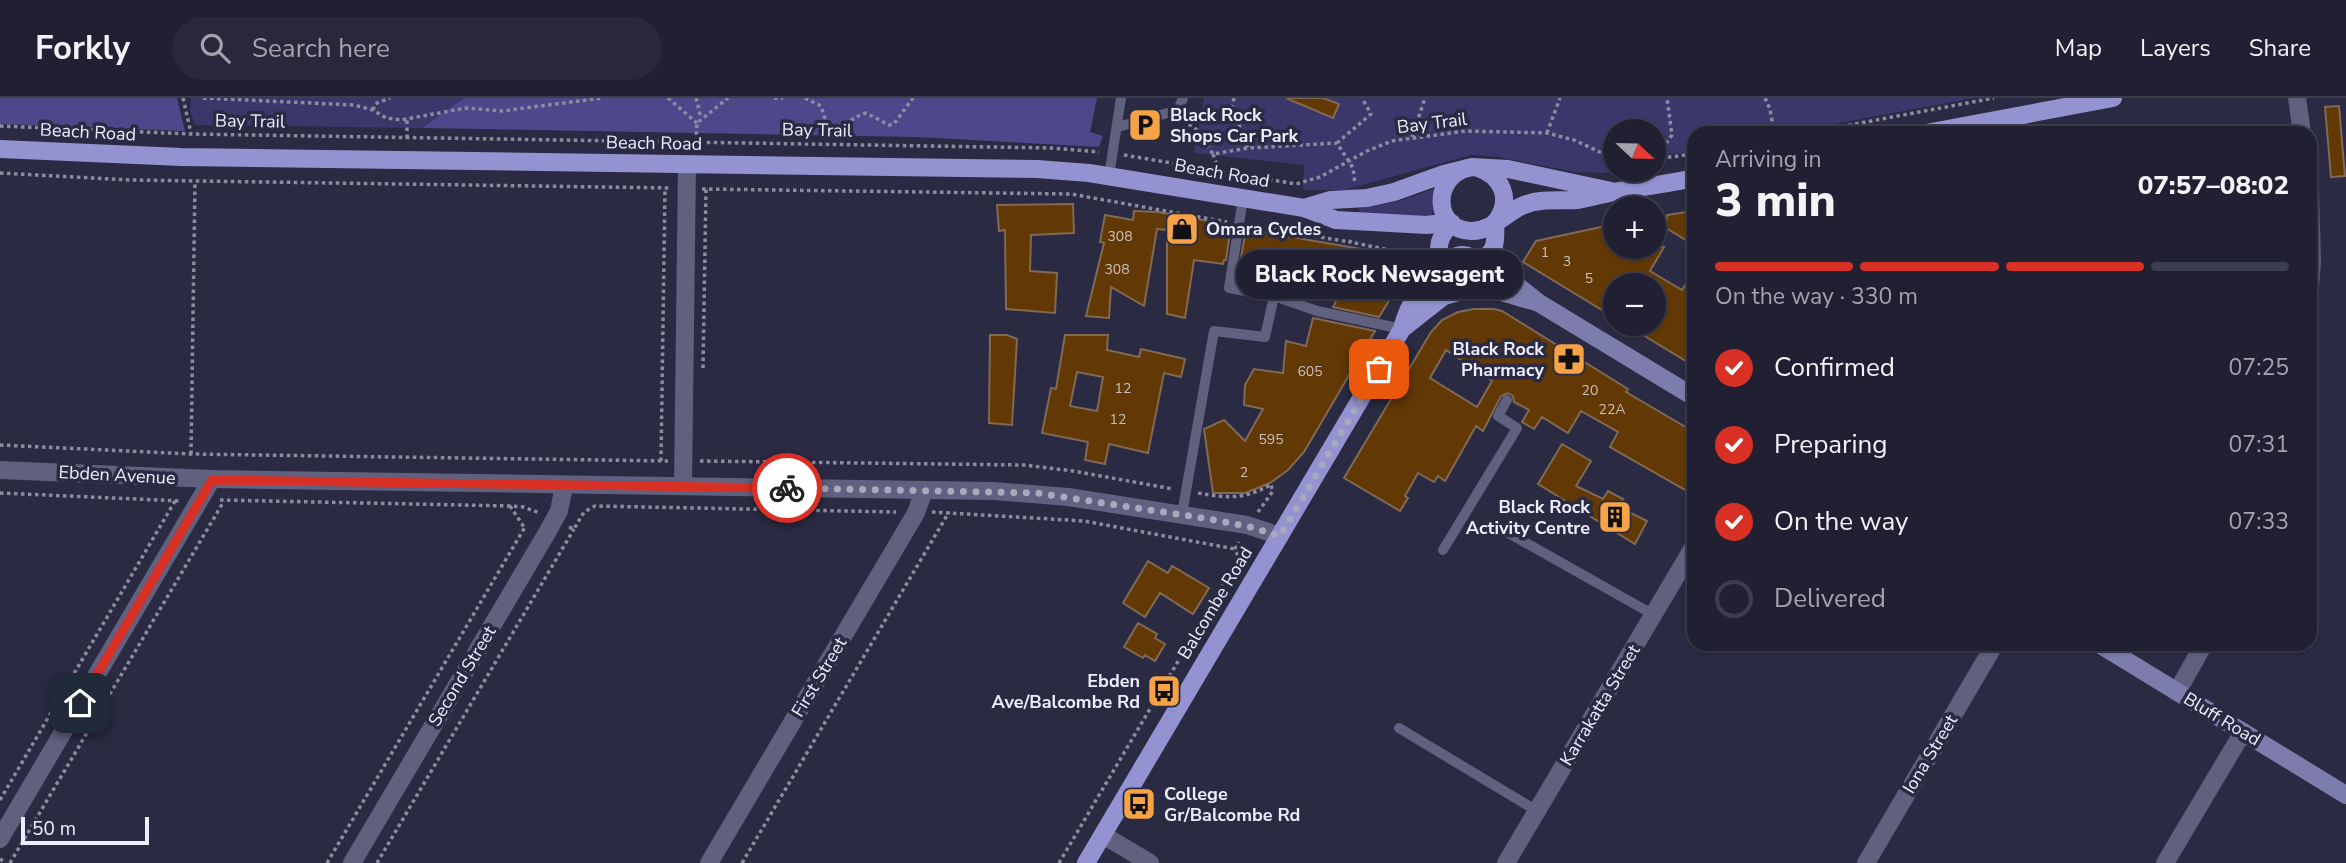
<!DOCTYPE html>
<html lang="en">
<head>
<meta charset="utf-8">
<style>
	:root { --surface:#202032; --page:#28283a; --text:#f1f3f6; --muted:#a2a3ac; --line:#3d3e4d; --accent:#d93025 }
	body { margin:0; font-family:"Nunito Sans",sans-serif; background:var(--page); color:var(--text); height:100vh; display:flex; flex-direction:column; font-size:26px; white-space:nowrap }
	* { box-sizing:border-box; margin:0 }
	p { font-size:23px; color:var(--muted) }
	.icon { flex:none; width:38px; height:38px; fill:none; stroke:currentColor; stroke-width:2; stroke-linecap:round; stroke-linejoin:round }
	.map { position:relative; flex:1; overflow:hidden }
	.details { position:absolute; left:1687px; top:28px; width:630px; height:525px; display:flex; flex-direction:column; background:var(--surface); border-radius:21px; box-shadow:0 2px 5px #0004,0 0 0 2px var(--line) }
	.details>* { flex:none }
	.needle { width:46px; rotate:112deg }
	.controls { position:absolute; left:1603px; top:21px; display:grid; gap:14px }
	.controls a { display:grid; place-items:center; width:63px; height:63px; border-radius:50%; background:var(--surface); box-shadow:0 2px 5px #0004,0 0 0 2px var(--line); font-size:35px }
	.scale { position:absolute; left:21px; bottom:18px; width:128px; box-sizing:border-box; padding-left:7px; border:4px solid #ecedfe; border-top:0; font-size:19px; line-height:24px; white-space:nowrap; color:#ecedfe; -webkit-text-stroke:5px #2a2a43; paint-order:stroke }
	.pin { position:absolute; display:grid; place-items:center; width:60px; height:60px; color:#fff; margin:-30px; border-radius:14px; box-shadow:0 4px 10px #0006 }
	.courier { position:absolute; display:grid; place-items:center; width:70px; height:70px; margin:-35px; border:5px solid #d93025; border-radius:50%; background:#fff; color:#222; box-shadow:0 2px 9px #0007 }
	.bubble { position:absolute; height:49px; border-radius:24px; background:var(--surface); box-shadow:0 2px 5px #0004,0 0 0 2px var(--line); font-size:23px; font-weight:800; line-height:49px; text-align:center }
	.headline em { font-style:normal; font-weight:800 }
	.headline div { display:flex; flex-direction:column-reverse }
	.headline { display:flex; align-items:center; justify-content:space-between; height:119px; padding:0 28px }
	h1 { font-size:46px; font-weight:800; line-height:52px }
	.bar { display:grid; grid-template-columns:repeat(4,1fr); gap:10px 7px; align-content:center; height:84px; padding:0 28px }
	.bar i { height:9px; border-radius:5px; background:var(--line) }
	.bar .current { background:var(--accent) }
	.bar p { grid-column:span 4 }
	ol { padding:0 28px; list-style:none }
	li { display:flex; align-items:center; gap:21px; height:77px }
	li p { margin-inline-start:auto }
	li .icon { padding:7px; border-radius:50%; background:var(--accent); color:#fff; stroke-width:4 }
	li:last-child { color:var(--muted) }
	li i { width:38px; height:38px; border:4px solid var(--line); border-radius:50% }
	header { display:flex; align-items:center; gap:42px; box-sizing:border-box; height:98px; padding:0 35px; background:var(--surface); border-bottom:2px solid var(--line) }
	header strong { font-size:33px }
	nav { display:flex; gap:38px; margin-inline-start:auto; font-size:24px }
	.search { width:490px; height:63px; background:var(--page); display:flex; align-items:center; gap:18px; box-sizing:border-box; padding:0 24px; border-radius:38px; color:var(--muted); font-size:26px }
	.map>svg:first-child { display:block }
</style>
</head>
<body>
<header>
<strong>Forkly</strong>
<div class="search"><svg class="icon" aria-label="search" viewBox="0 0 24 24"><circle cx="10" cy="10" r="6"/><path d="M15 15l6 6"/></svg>Search here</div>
<nav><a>Map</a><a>Layers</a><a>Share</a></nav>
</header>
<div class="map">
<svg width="2346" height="765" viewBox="0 0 2346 765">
	<rect width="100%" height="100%" fill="#2a2a43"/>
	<!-- green -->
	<path fill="#3a386a" d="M191 0H464L422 30 195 27 190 13Z
		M1204 0H1974L1785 35H1694V53L1654 59V33H1615V60L1610 75 1575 74 1498 59 1471 57 1344 92H1303L1304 67 1194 55Z
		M1434 91 1437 93 1432 118 1359 117V110L1399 103Z"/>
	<!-- forest -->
	<path fill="#4c488a" d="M0 0H177L185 33 0 26Z
		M464 0H1097L1090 34 1103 38 1099 49 917 39 422 30Z"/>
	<!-- building -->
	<path fill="#623905" stroke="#816953" stroke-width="2" fill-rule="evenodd" d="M1286 0H1323L1339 6 1333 20Z
		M2339 8 2345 78 2331 79 2325 9Z
		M1073 106 1074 135 1031 137 1030 173 1057 175 1055 215 1006 211 1005 132 999 133 997 107Z
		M1134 113 1158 114 1231 127 1226 162H1224L1223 166 1194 162 1185 220 1167 216V132L1157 131 1144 208 1111 189 1109 220 1086 218 1104 145 1100 144 1105 117 1133 122Z
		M1694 113V147L1666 130 1667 117Z
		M1615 126V149H1664L1650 173 1682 192 1694 173V268L1625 226H1654V187H1615V220L1523 164 1536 143Z
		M1246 131 1396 157 1415 160 1379 219 1333 209 1342 191 1327 184 1328 180 1240 165Z
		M1474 211H1494L1502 213 1628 291 1626 294 1694 334V397L1610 349 1618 334 1581 313 1568 335 1542 319 1534 331 1522 324 1529 312 1514 304 1513 298 1508 295 1501 298 1483 333 1476 328 1445 383 1438 378 1434 384 1418 375 1405 398 1408 400 1400 413 1344 380 1431 234 1442 222 1458 214ZM1446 252 1492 283 1477 309 1430 280Z
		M1313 220 1375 233 1304 354 1288 372 1270 385 1245 395H1213L1204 331 1224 322 1245 343 1263 311 1244 307 1245 287 1254 271 1283 275 1286 243 1306 248Z
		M990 237H1007L1017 241 1012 327 989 325Z
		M1065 237H1108L1107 252 1139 259 1141 251 1185 261 1181 279 1164 275 1148 355 1109 346 1105 366 1085 362 1088 344 1042 335 1051 290 1056 291ZM1077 274 1103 279 1097 313 1070 308Z
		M1562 346 1591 363 1576 388 1603 401 1608 393 1623 401 1619 409 1647 423 1635 446 1538 386Z
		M1148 463 1168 475 1172 468 1209 490 1193 516 1160 495 1145 519 1123 505Z
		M1138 525 1157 536 1155 540 1165 546 1155 563 1145 557 1143 560 1124 549Z"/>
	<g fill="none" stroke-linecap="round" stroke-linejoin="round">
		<!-- path -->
		<path stroke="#8c8ca1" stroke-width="3.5" stroke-dasharray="3.5 3.5" stroke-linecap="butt" d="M183 0 191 35
			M203 0 354 7 373 12 386 20 401 22 466 10 502 13 602 0
			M668 0 697 25
			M696 0 701 20
			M774 0H783
			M805 0 821 8 827 27C844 32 851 19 866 15L889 27 894 26 913 0
			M1234 0 1232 9 1248 50
			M1765 0 1770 11 1774 35
			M373 12 375 6 390 0
			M1183 22 1197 32 1213 56 1248 50 1337 45 1353 70 1355 86
			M0 28 191 36 1052 50 1099 54
			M1547 35 1560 0
			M1807 35 1994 0
			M1412 39 1425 0
			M407 40V21
			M696 44 697 25 728 0
			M1337 45 1371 16 1362 0
			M1213 56 1219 72
			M1124 57 1296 86 1320 79 1367 53 1392 43 1466 33 1547 35 1574 42 1615 61
			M1654 61 1655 55 1661 52 1672 37 1667 0
			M1654 61 1694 56
			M0 75 130 82 670 90
			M702 91 1071 96 1227 124
			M1252 128 1350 144
			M1351 142 1350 144 1414 157 1415 168
			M703 270 706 91
			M0 347 191 356 668 363
			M191 356 195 83
			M661 363 665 90
			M700 363 1024 367 1073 373 1173 391
			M0 395 181 403
			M1198 395C1227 400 1243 402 1270 387
			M220 402 510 408 523 409 540 415
			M510 408 524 429
			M932 414 1084 423 1235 451
			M1258 414 1273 393 1270 385
			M569 429 574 431 584 414 595 408 896 414
			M0 702 175 403
			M0 761 6 765
			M10 765 224 403
			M327 765 525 429
			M377 765 574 431
			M742 765 949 414
			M1059 765 1239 460 1235 451 1239 444"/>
		<!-- service -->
		<path stroke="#60617f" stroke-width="10" d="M1118 29 1178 12 1183 0
			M1109 78 1121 0
			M1243 100 1229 190 1274 198 1317 213 1402 231
			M1182 416 1214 233 1265 239 1274 198
			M1503 432 1654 517
			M1443 452 1517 330 1498 318 1507 302
			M1399 630 1537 713"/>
		<!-- minor -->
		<path stroke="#60617f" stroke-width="18" d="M2297 0 2302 35
			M2017 18 2019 35
			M2310 90 2312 163 2310 192
			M683 388 687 67
			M2177 594 2204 546
			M1103 737 1150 765
			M0 741 212 381
			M352 765 548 433 559 413 564 388
			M709 765 916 415 924 392
			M1506 765 1694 448
			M1866 765 1995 546
			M2165 765 2243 634"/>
		<!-- tertiary -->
		<path stroke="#60617f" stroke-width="18" d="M0 372 212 381 994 393 1068 399 1247 427 1280 438"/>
		<!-- secondary -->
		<path stroke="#7c7dac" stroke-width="18" d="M1478 166 1505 178 1539 205 1694 299
			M1468 192C1489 187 1515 199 1536 204
			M2099 546 2346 697"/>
		<!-- primary -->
		<path stroke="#9293d0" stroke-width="18" d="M1926 35 2113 0
			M0 51 181 59 1037 71 1089 75 1304 110 1336 122 1427 127 1450 124
			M1467 70C1431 81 1434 132 1471 133 1491 134 1506 114 1524 107 1541 100 1559 103 1577 102 1589 100 1602 96 1614 94 1641 89 1667 86 1694 80
			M1478 70C1502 78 1512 101 1497 122
			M1304 110 1331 102 1367 100 1394 94 1444 76 1472 69 1508 71 1611 93
			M1477 163C1497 156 1496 144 1495 124
			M1445 167C1434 151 1439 138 1452 125
			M1402 231C1408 206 1423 183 1445 168
			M1086 765 1402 231 1444 198 1473 190 1480 181V169C1470 151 1449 154 1444 174L1448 188 1459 193"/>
	</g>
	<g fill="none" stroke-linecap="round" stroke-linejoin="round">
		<!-- done -->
		<path stroke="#a8a9bd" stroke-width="7" stroke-dasharray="0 12.6" d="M787 390 1037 395 1203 420 1247 428 1280 438 1379 271"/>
		<!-- route -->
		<path stroke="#d93025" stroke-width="9" d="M80 605 212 382 787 390"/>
	</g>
	<!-- icons -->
	<defs>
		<symbol id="parking-square" viewBox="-11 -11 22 22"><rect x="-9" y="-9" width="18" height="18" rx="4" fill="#f6a246" stroke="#2a2a43"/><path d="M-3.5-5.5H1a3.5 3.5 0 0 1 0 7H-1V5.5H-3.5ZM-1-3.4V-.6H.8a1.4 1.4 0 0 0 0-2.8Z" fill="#111"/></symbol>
		<symbol id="shop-square" viewBox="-11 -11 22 22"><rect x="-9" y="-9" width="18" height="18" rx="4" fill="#f6a246" stroke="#2a2a43"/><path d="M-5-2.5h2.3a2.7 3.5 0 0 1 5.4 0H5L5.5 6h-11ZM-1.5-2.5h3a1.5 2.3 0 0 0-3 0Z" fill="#111"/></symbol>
		<symbol id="pharmacy-square" viewBox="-11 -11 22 22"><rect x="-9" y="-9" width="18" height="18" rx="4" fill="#f6a246" stroke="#2a2a43"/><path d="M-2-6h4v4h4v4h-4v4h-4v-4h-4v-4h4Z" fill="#111"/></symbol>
		<symbol id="building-square" viewBox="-11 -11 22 22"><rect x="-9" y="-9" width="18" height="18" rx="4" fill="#f6a246" stroke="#2a2a43"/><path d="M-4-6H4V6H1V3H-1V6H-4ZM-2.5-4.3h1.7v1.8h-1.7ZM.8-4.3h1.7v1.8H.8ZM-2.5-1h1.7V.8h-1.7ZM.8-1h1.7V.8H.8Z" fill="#111"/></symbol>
		<symbol id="bus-square" viewBox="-11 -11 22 22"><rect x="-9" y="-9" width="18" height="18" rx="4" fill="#f6a246" stroke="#2a2a43"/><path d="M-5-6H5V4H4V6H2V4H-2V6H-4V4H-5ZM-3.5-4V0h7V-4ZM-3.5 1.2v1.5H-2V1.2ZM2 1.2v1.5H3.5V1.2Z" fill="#111"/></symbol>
	</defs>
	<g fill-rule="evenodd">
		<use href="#parking-square" x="1126" y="8" width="38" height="38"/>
		<use href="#shop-square" x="1163" y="112" width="38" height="38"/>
		<use href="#pharmacy-square" x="1550" y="242" width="38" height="38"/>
		<use href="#building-square" x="1596" y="400" width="38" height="38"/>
		<use href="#bus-square" x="1145" y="574" width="38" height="38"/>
		<use href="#bus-square" x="1120" y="687" width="38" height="38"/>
	</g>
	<g text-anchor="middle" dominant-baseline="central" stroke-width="7" stroke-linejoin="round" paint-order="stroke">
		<!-- number labels -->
		<g font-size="14" fill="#cac0c0">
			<text x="1120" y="138">308</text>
			<text x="1545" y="154">1</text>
			<text x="1567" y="163">3</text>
			<text x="1117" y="171">308</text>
			<text x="1589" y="180">5</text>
			<text x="1310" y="273">605</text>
			<text x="1123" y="290">12</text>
			<text x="1590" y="292">20</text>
			<text x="1612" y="311">22A</text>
			<text x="1118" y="321">12</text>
			<text x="1271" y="341">595</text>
			<text x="1244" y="374">2</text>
		</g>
		<!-- poi labels -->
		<g font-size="18" font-weight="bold" fill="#ecedfe" stroke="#2a2a43" text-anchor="start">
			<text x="1170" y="17">Black Rock<tspan x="1170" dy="21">Shops Car Park</tspan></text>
			<text x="1206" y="131">Omara Cycles</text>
			<text x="1544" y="251" text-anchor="end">Black Rock<tspan x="1544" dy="21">Pharmacy</tspan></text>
			<text x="1590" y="409" text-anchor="end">Black Rock<tspan x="1590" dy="21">Activity Centre</tspan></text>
			<text x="1140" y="583" text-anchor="end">Ebden<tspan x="1140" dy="21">Ave/Balcombe Rd</tspan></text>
			<text x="1164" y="696">College<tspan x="1164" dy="21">Gr/Balcombe Rd</tspan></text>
		</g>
		<!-- street labels -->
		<g font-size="18" fill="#ecedfe" stroke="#2a2a43">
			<text transform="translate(250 23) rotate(1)">Bay Trail</text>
			<text transform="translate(1432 25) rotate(-7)">Bay Trail</text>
			<text transform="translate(817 32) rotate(1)">Bay Trail</text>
			<text transform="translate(88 34) rotate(3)">Beach Road</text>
			<text transform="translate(654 45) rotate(1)">Beach Road</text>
			<text transform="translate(1222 75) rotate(10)">Beach Road</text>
			<text transform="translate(117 377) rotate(3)">Ebden Avenue</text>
			<text transform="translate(1215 505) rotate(-59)">Balcombe Road</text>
			<text transform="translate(462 578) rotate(-59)">Second Street</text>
			<text transform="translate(819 579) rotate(-59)">First Street</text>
			<text transform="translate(1600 607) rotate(-59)">Karrakatta Street</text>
			<text transform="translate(2222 621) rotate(31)">Bluff Road</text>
			<text transform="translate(1930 656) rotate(-59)">Iona Street</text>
		</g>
	</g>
</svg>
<div class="controls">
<a><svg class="needle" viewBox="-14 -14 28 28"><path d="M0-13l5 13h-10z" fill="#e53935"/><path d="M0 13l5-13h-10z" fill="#a2a3ac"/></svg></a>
<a>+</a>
<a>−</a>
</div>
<div class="scale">50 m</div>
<div class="pin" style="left:1379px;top:271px;background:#ea580c"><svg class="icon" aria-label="bag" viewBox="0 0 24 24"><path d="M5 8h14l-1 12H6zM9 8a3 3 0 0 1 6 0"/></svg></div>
<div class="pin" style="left:80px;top:605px;background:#1f2937"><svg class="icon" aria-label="home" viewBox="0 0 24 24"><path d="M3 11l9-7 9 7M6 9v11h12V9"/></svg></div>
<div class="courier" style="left:787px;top:390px"><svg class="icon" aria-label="bike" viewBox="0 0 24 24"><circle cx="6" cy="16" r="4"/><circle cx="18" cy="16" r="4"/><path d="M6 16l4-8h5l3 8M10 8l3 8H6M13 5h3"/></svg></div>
<div class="bubble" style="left:1236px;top:152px;width:287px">Black Rock Newsagent</div>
<section class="details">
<div class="headline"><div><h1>3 min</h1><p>Arriving in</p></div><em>07:57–08:02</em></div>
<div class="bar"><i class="current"></i><i class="current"></i><i class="current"></i><i></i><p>On the way · 330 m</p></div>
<ol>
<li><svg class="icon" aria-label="check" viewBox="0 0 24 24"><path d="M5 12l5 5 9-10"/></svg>Confirmed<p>07:25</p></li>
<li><svg class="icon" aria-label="check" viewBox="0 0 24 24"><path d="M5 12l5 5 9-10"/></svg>Preparing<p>07:31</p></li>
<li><svg class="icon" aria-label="check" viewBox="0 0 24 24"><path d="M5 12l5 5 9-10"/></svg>On the way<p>07:33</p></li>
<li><i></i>Delivered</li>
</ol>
</section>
</div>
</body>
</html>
